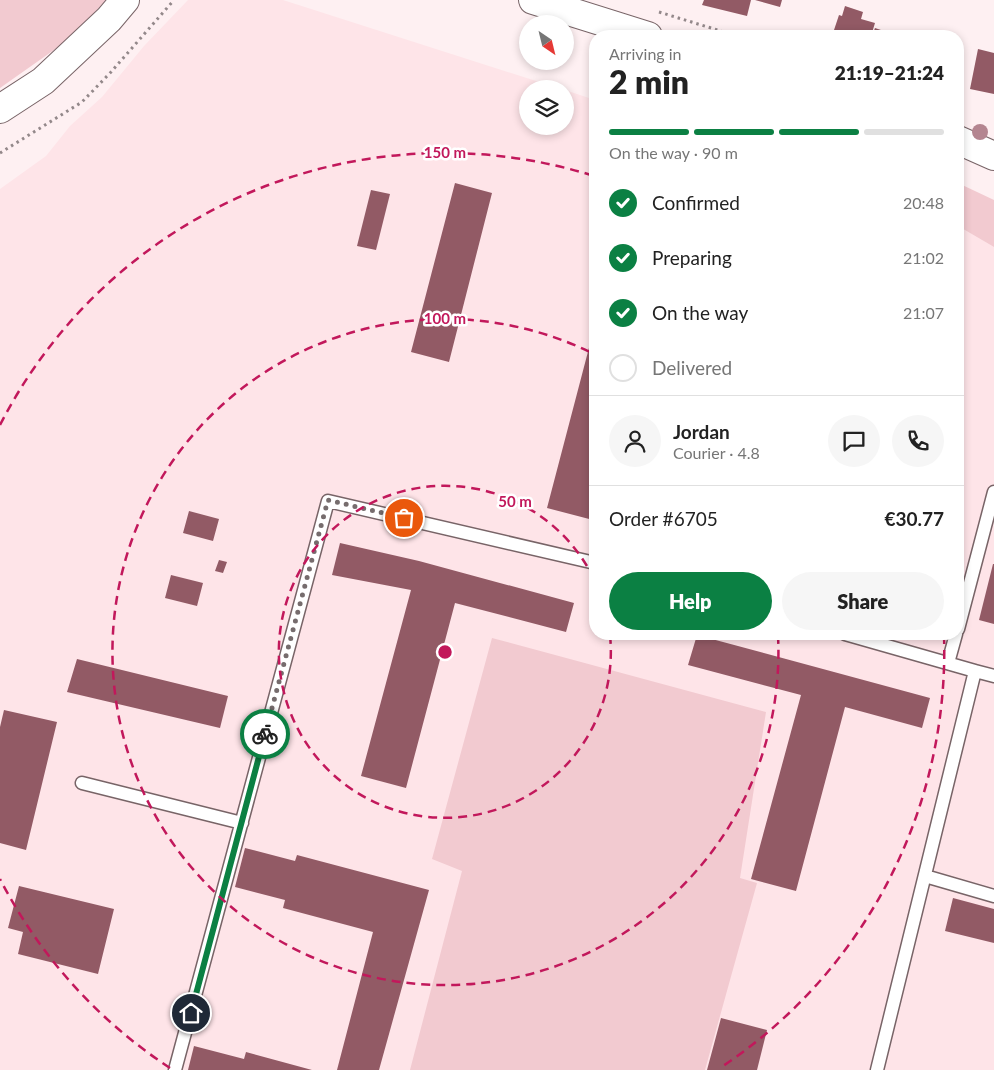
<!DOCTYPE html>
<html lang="en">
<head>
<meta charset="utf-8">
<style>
	:root { --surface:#fff; --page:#f6f6f6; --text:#222; --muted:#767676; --line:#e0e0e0; --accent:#0b8043 }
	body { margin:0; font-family:Lato,sans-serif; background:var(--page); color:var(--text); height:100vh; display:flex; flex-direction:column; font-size:19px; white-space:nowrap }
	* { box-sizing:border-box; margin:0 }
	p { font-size:16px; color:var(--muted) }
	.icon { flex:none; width:28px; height:28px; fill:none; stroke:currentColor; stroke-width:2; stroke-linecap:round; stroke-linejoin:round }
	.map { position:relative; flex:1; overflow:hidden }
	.details { position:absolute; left:589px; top:30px; width:375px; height:610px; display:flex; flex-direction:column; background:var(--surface); border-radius:20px; box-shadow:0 2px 8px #0003 }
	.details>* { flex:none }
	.needle { width:32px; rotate:145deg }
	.fabs { position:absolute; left:519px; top:15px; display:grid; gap:10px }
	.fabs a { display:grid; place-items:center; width:55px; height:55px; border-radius:50%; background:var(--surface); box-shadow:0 2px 8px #0003; font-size:25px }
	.pin { position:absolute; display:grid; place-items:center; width:42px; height:42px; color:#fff; margin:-21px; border:2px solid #fff; border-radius:50%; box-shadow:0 1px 5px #0007 }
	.courier { position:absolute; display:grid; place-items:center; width:50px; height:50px; margin:-25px; border:4px solid #0b8043; border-radius:50%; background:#fff; color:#222; box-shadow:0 1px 6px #0007 }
	.summary em { font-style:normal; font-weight:800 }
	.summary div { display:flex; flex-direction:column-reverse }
	.summary { display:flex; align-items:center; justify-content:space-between; height:85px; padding:0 20px }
	h1 { font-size:32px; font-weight:800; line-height:38px }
	.bar { display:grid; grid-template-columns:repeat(4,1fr); gap:8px 5px; align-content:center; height:60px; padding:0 20px }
	.bar i { height:6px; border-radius:4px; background:var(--line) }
	.bar .on { background:var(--accent) }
	.bar p { grid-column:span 4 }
	.line { display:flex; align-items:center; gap:12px; padding:0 20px; border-top:1px solid var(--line) }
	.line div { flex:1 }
	.round { display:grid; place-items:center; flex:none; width:52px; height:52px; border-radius:26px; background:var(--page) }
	ol { padding:0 20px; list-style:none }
	li { display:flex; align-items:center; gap:15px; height:55px }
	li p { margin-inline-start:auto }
	li .icon { padding:5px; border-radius:50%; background:var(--accent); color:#fff; stroke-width:4 }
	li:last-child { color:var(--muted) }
	li i { width:28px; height:28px; border:2px solid var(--line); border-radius:50% }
	.button { display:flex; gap:10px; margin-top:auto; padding:10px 20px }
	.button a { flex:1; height:58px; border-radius:30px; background:var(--accent); color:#fff; font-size:20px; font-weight:800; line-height:58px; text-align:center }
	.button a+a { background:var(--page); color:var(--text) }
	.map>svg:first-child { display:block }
</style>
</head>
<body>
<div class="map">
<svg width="994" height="1070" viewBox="0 0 994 1070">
	<rect width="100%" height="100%" fill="#fef0f2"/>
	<!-- built -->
	<path fill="#fee4e8" d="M188 0H283L561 89H528V126H565V90L595 100V634H958V226L994 247V1070H0V189L46 156 70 126 102 97 144 46Z"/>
	<!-- green -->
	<path fill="#f2cad0" d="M0 0H106L71 38 0 88Z
		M958 183 994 200V247L958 226Z
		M492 638 766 712 740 878 757 883 705 1070H410L462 871 432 859Z"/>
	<!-- building -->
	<path fill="#925a65" d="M704 0H751L747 16 702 5Z
		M755 0H782L780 7Z
		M845 6 863 12 861 19 875 23 871 36H832L839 15 842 16Z
		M875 28 884 31 883 36H872Z
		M978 49 994 53V94L970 89Z
		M455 183 492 193 449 362 411 352Z
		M371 190 390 194 376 250 357 246Z
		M590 344 595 346V511L593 520 547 508Z
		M189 511 219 519 213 541 183 533Z
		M340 543 419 561 574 603 566 632 455 603 406 788 361 776 411 590 332 575Z
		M219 560 227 562 223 573 215 571Z
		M993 564H994V624L979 620Z
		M171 575 203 583 197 606 165 598Z
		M697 635 930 698 922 728 845 707 796 891 751 879 801 695 688 665Z
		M77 659 228 696 220 728 67 692Z
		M4 710 57 722 26 850 0 843V727Z
		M245 848 295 861 297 855 429 890 379 1070H337L373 932 283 908 285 900 235 887Z
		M19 886 114 909 98 974 18 954 23 932 8 928Z
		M953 898 994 909V943L945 931Z
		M721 1018 767 1030 757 1070H707Z
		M194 1046 244 1059 246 1052 312 1070H188Z"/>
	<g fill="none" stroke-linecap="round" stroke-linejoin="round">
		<defs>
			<path id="lane" d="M958 629 994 492
				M845 634 975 671 877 1070
				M948 663 956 634
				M975 671 994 676
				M82 783 242 823
				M925 876 994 896
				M175 1070 328 501 595 563"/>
			<path id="secondary" d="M533 0 648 36
				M0 109 43 81 109 19 125 0
				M958 140 994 156"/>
		</defs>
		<!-- lane casing -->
		<use href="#lane" stroke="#786467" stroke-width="15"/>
		<!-- secondary casing -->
		<use href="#secondary" stroke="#786467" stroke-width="30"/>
		<!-- path -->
		<path stroke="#93888a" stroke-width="3" stroke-dasharray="2.5 4" stroke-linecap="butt" d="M659 12 737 36
			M0 153 82 102 111 72 174 0"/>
		<!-- lane -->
		<use href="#lane" stroke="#fff" stroke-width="12"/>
		<!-- secondary -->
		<use href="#secondary" stroke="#fff" stroke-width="28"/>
	</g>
	<!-- trees -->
	<circle fill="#b48590" cx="980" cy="132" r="8"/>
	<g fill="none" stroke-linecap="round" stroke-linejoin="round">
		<!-- done -->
		<path stroke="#766c6d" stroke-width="5" stroke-dasharray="0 9" d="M265 734 328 500 404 518"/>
		<!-- route -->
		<path stroke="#0b8043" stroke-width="6" d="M191 1013 265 734"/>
	</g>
	<!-- distance rings -->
	<g fill="none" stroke="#c2185b" stroke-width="2.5" stroke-dasharray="9 6">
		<path d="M610 635A166 166 0 1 1 595 581"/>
		<path d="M778 635A333 333 0 1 1 594 354"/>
		<path d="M170 1068A499 499 0 0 1 0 879M0 425A499 499 0 0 1 591 175M944 635A499 499 0 0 1 720 1068"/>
	</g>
	<circle cx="445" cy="652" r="8" fill="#c2185b" stroke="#fff" stroke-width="2.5"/>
	<g font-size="15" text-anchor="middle" font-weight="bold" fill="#c2185b" stroke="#fff" stroke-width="5" stroke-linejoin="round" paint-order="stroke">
		<text x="445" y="158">150 m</text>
		<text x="445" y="324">100 m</text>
		<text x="515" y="507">50 m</text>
	</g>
</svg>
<div class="fabs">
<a><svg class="needle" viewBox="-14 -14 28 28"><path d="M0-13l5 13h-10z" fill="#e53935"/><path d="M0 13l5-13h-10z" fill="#767676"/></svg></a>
<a><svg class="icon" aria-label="layers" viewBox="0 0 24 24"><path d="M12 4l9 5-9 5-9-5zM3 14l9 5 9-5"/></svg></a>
</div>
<div class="pin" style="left:404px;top:518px;background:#ea580c"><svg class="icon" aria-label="bag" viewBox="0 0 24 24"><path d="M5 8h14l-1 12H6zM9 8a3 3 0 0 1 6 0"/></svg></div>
<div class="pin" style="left:191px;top:1013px;background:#1f2937"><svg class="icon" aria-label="home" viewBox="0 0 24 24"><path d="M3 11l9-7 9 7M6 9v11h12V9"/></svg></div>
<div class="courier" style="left:265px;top:734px"><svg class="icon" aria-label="bike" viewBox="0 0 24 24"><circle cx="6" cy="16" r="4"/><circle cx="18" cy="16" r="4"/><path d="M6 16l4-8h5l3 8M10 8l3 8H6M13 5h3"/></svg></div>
<section class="details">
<div class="summary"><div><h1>2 min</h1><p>Arriving in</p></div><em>21:19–21:24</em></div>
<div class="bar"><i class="on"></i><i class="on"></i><i class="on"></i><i></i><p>On the way · 90 m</p></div>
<ol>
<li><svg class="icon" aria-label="check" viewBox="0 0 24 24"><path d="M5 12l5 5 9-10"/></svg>Confirmed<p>20:48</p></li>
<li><svg class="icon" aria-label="check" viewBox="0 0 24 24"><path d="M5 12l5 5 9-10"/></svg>Preparing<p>21:02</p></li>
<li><svg class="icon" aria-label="check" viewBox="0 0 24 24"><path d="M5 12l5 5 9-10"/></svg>On the way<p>21:07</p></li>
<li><i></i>Delivered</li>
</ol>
<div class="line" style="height:90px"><a class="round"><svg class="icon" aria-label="person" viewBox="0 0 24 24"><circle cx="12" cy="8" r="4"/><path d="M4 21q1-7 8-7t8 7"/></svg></a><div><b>Jordan</b><p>Courier · 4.8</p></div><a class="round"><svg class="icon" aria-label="chat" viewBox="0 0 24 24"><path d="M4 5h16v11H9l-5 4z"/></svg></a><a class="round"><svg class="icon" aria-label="phone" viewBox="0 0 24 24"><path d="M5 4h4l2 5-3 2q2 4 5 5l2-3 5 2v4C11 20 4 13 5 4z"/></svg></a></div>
<div class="line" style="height:65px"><div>Order #6705</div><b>€30.77</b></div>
<div class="button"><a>Help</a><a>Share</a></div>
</section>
</div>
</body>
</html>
